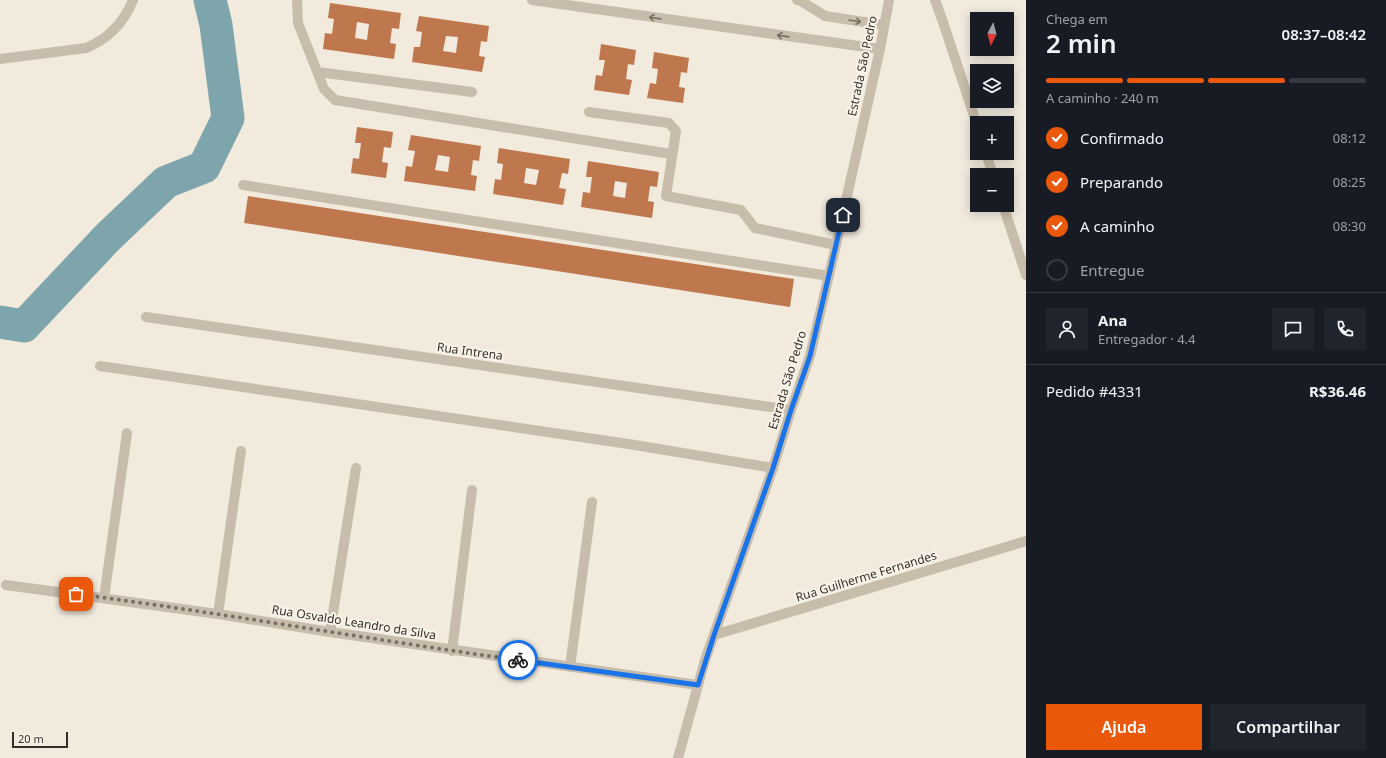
<!DOCTYPE html>
<html lang="pt">
<head>
<meta charset="utf-8">
<style>
	:root { --surface:#171b24; --page:#20242c; --text:#f1f3f6; --muted:#9ea1a6; --line:#363941; --accent:#ea580c }
	body { margin:0; font-family:"Noto Sans",sans-serif; background:var(--page); color:var(--text); height:100vh; display:flex; flex-direction:column; font-size:15px; white-space:nowrap }
	* { box-sizing:border-box; margin:0 }
	p { font-size:13px; color:var(--muted) }
	.icon { flex:none; width:22px; height:22px; fill:none; stroke:currentColor; stroke-width:2; stroke-linecap:round; stroke-linejoin:round }
	.map { position:relative; flex:1; overflow:hidden }
	.panel { display:flex; flex-direction:column; background:var(--surface); width:360px }
	.panel>* { flex:none }
	.needle { width:26px; rotate:186deg }
	.controls { position:absolute; left:970px; top:12px; display:grid; gap:8px }
	.controls a { display:grid; place-items:center; width:44px; height:44px; border-radius:0px; background:var(--surface); box-shadow:0 2px 10px #0003; font-size:20px }
	.scale { position:absolute; left:12px; bottom:10px; width:56px; box-sizing:border-box; padding-left:4px; border:2px solid #362f29; border-top:0; font-size:11px; line-height:14px; white-space:nowrap; color:#362f29; -webkit-text-stroke:3px #f9f4ea; paint-order:stroke }
	.pin { position:absolute; display:grid; place-items:center; width:34px; height:34px; color:#fff; margin:-17px; border-radius:8px; box-shadow:0 2px 6px #0006 }
	.courier { position:absolute; display:grid; place-items:center; width:40px; height:40px; margin:-20px; border:3px solid #1a73e8; border-radius:50%; background:#fff; color:#222; box-shadow:0 1px 5px #0007 }
	.overview em { font-style:normal; font-weight:600 }
	.overview div { display:flex; flex-direction:column-reverse }
	.overview { display:flex; align-items:center; justify-content:space-between; height:68px; padding:0 20px }
	h1 { font-size:26px; font-weight:600; line-height:30px }
	.bar { display:grid; grid-template-columns:repeat(4,1fr); gap:6px 4px; align-content:center; height:48px; padding:0 20px }
	.bar i { height:5px; border-radius:3px; background:var(--line) }
	.bar .selected { background:var(--accent) }
	.bar p { grid-column:span 4 }
	.line { display:flex; align-items:center; gap:10px; padding:0 20px; border-top:1px solid var(--line) }
	.line div { flex:1 }
	.round { display:grid; place-items:center; flex:none; width:42px; height:42px; border-radius:0px; background:var(--page) }
	ol { padding:0 20px; list-style:none }
	li { display:flex; align-items:center; gap:12px; height:44px }
	li p { margin-inline-start:auto }
	li .icon { padding:4px; border-radius:50%; background:var(--accent); color:#fff; stroke-width:4 }
	li:last-child { color:var(--muted) }
	li i { width:22px; height:22px; border:2px solid var(--line); border-radius:50% }
	.cta { display:flex; gap:8px; margin-top:auto; padding:8px 20px }
	.cta a { flex:1; height:46px; border-radius:0px; background:var(--accent); color:#fff; font-size:16px; font-weight:600; line-height:46px; text-align:center }
	.cta a+a { background:var(--page); color:var(--text) }
	main { display:flex; flex:1; min-height:0 }
	.map>svg:first-child { display:block }
</style>
</head>
<body>
<main>
<div class="map">
<svg width="1026" height="758" viewBox="0 0 1026 758">
	<rect width="100%" height="100%" fill="#f1eadd"/>
	<g fill="none" stroke-linecap="round" stroke-linejoin="round">
		<!-- river -->
		<path stroke="#7ea4ac" stroke-width="33" d="M0 322 24 326 108 237 166 182 204 167 228 118 216 25 210 0"/>
	</g>
	<!-- building -->
	<path fill="#bf784e" fill-rule="evenodd" d="M330 3 401 13 399 29 392 28 390 43 396 44 394 59 323 49 325 33 332 34 334 19 328 18ZM357 22 369 24 367 40 355 38Z
		M419 16 489 26 487 42 481 41 479 56 485 57 482 72 412 62 414 47H420L422 32 416 31ZM446 36 458 37 456 53 443 51Z
		M601 44 636 50 634 65 628 64 626 79 632 80 629 95 594 90 596 75 602 76 605 60H599Z
		M654 52 689 58 687 73 681 72 679 87 685 88 683 103 647 98 650 83 656 84 658 69 652 68Z
		M357 127 393 132 391 148 384 147 382 162 388 163 386 178 351 173 353 158 359 159 361 143H355Z
		M411 135 481 146 479 161 473 160 471 175 477 176 475 191 404 181 406 166 412 167 415 151 408 150ZM438 155 450 157 448 172 435 170Z
		M499 148 570 159 568 174 562 173 559 188 566 189 563 205 493 194 495 179 501 180 503 164 497 163ZM526 168 539 170 536 185 524 183Z
		M588 161 659 172 657 187 650 186 648 201 654 202 652 218 581 207 583 192 590 193 592 177H586ZM615 181 627 183 625 198 613 196Z
		M248 196 794 279 790 307 244 223Z"/>
	<g fill="none" stroke-linecap="round" stroke-linejoin="round">
		<!-- minor -->
		<path stroke="#c8bcaa" stroke-width="10" d="M297 0 298 23 324 89 335 100 671 154
			M532 0 880 49
			M797 0 801 1 825 16 884 25
			M935 0 944 25 977 125
			M0 59 86 48C108 39 124 22 133 0
			M318 72 472 92
			M589 112 669 123 676 131 666 196 741 210 755 228 836 245
			M986 153 993 175
			M243 185 829 276
			M1003 205 1026 275
			M146 317 791 410
			M100 366 635 445 773 468
			M6 585 218 614 330 632 698 685
			M104 598 127 433
			M218 614 241 451
			M330 632 356 468
			M714 635 1026 541
			M452 651 472 490
			M570 667 592 502
			M678 758 705 660 773 468 791 410 810 356 836 245 880 49 889 0"/>
	</g>
	<!-- one-way arrows -->
	<defs><path id="oneway-shaft" d="M-6 0H5M1.5-3L5.5 0L1.5 3" fill="none" stroke-width="1.6" stroke-linecap="round" stroke-linejoin="round"/></defs>
	<g stroke="#786e63">
		<use href="#oneway-shaft" transform="translate(655 18) rotate(-172)"/>
		<use href="#oneway-shaft" transform="translate(855 21) rotate(9)"/>
		<use href="#oneway-shaft" transform="translate(783 36) rotate(-172)"/>
	</g>
	<g fill="none" stroke-linecap="round" stroke-linejoin="round">
		<!-- done -->
		<path stroke="#777068" stroke-width="4" stroke-dasharray="0 7.2" d="M76 594C224 613 371 640 518 660"/>
		<!-- route -->
		<path stroke="#1a73e8" stroke-width="5" d="M518 660 698 685 714 635 773 468 791 410 810 356 843 215"/>
	</g>
	<g text-anchor="middle" dominant-baseline="central" stroke-width="4" stroke-linejoin="round" paint-order="stroke">
		<!-- street labels -->
		<g font-size="12" fill="#362f29" stroke="#f9f4ea">
			<text transform="translate(862 66) rotate(-78)">Estrada São Pedro</text>
			<text transform="translate(470 351) rotate(8)">Rua Intrena</text>
			<text transform="translate(787 380) rotate(-73)">Estrada São Pedro</text>
			<text transform="translate(866 576) rotate(-17)">Rua Guilherme Fernandes</text>
			<text transform="translate(354 622) rotate(9)">Rua Osvaldo Leandro da Silva</text>
		</g>
	</g>
</svg>
<div class="controls">
<a><svg class="needle" viewBox="-14 -14 28 28"><path d="M0-13l5 13h-10z" fill="#e53935"/><path d="M0 13l5-13h-10z" fill="#9ea1a6"/></svg></a>
<a><svg class="icon" aria-label="layers" viewBox="0 0 24 24"><path d="M12 4l9 5-9 5-9-5zM3 14l9 5 9-5"/></svg></a>
<a>+</a>
<a>−</a>
</div>
<div class="scale">20 m</div>
<div class="pin" style="left:76px;top:594px;background:#ea580c"><svg class="icon" aria-label="bag" viewBox="0 0 24 24"><path d="M5 8h14l-1 12H6zM9 8a3 3 0 0 1 6 0"/></svg></div>
<div class="pin" style="left:843px;top:215px;background:#1f2937"><svg class="icon" aria-label="home" viewBox="0 0 24 24"><path d="M3 11l9-7 9 7M6 9v11h12V9"/></svg></div>
<div class="courier" style="left:518px;top:660px"><svg class="icon" aria-label="bike" viewBox="0 0 24 24"><circle cx="6" cy="16" r="4"/><circle cx="18" cy="16" r="4"/><path d="M6 16l4-8h5l3 8M10 8l3 8H6M13 5h3"/></svg></div>
</div>
<section class="panel">
<div class="overview"><div><h1>2 min</h1><p>Chega em</p></div><em>08:37–08:42</em></div>
<div class="bar"><i class="selected"></i><i class="selected"></i><i class="selected"></i><i></i><p>A caminho · 240 m</p></div>
<ol>
<li><svg class="icon" aria-label="check" viewBox="0 0 24 24"><path d="M5 12l5 5 9-10"/></svg>Confirmado<p>08:12</p></li>
<li><svg class="icon" aria-label="check" viewBox="0 0 24 24"><path d="M5 12l5 5 9-10"/></svg>Preparando<p>08:25</p></li>
<li><svg class="icon" aria-label="check" viewBox="0 0 24 24"><path d="M5 12l5 5 9-10"/></svg>A caminho<p>08:30</p></li>
<li><i></i>Entregue</li>
</ol>
<div class="line" style="height:72px"><a class="round"><svg class="icon" aria-label="person" viewBox="0 0 24 24"><circle cx="12" cy="8" r="4"/><path d="M4 21q1-7 8-7t8 7"/></svg></a><div><b>Ana</b><p>Entregador · 4.4</p></div><a class="round"><svg class="icon" aria-label="chat" viewBox="0 0 24 24"><path d="M4 5h16v11H9l-5 4z"/></svg></a><a class="round"><svg class="icon" aria-label="phone" viewBox="0 0 24 24"><path d="M5 4h4l2 5-3 2q2 4 5 5l2-3 5 2v4C11 20 4 13 5 4z"/></svg></a></div>
<div class="line" style="height:52px"><div>Pedido #4331</div><b>R$36.46</b></div>
<div class="cta"><a>Ajuda</a><a>Compartilhar</a></div>
</section>
</main>
</body>
</html>
